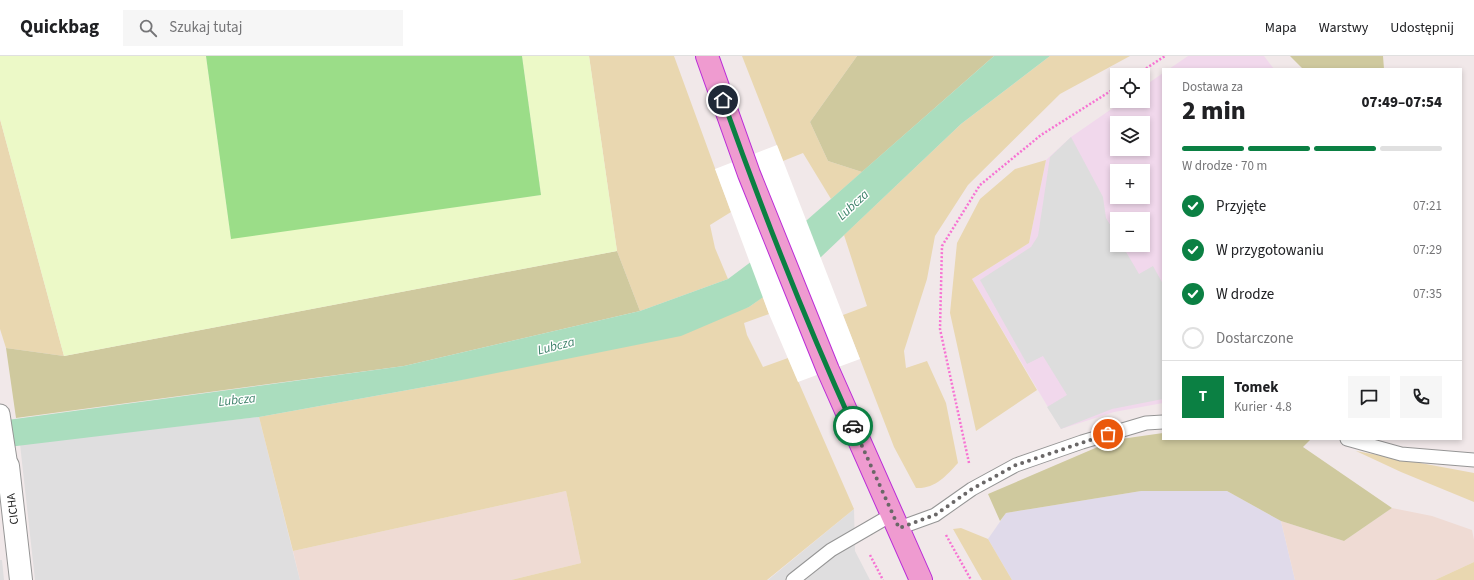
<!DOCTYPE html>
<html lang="pl">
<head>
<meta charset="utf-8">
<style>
	:root { --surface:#fff; --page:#f6f6f6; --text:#202124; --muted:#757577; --line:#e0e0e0; --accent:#0b8043 }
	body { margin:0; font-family:"Source Sans 3",sans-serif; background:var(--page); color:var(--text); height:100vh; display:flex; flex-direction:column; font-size:15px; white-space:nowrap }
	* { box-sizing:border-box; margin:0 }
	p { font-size:13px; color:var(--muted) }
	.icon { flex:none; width:22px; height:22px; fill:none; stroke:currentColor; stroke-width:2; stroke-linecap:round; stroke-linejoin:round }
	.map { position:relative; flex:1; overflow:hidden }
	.details { position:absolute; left:1162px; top:12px; width:300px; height:372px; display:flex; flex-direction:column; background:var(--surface); border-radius:0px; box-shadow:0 2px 6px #0003 }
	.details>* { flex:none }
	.controls { position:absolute; left:1110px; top:12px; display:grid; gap:8px }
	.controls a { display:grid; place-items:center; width:40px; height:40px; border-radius:0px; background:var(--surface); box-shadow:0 2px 6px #0003; font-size:20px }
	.pin { position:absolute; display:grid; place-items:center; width:34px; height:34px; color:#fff; margin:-17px; border:2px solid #fff; border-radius:50%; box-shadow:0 1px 4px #0007 }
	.courier { position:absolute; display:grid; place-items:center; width:40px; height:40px; margin:-20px; border:3px solid #0b8043; border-radius:50%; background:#fff; color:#222; box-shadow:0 1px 5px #0007 }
	.headline em { font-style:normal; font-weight:800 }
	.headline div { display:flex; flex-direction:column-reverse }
	.headline { display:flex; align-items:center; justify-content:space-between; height:68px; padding:0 20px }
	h1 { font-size:26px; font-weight:800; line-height:30px }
	.bar { display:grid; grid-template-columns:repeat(4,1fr); gap:6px 4px; align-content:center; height:48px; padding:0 20px }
	.bar i { height:5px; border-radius:3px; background:var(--line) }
	.bar .selected { background:var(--accent) }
	.bar p { grid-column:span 4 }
	.line { display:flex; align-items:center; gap:10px; padding:0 20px; border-top:1px solid var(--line) }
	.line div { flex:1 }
	.round { display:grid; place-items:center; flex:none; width:42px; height:42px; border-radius:0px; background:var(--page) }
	ol { padding:0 20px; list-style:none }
	li { display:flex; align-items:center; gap:12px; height:44px }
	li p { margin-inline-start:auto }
	li .icon { padding:4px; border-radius:50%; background:var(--accent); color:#fff; stroke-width:4 }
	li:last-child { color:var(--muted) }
	li i { width:22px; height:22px; border:2px solid var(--line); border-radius:50% }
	header { display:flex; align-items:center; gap:24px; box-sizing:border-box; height:56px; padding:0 20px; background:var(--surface); border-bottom:1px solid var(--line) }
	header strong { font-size:19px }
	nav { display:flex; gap:22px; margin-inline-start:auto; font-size:14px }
	.search { width:280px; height:36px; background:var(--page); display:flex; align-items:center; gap:10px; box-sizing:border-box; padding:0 14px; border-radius:0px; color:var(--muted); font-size:15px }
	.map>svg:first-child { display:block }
</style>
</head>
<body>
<header>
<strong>Quickbag</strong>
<div class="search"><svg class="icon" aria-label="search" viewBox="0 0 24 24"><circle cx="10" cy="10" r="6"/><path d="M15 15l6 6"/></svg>Szukaj tutaj</div>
<nav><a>Mapa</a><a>Warstwy</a><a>Udostępnij</a></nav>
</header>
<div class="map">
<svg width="1474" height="524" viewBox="0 0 1474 524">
	<rect width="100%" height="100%" fill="#f1e8e9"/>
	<!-- residential -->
	<path fill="#dfdedf" d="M259 361 300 524H35L20 388Z
		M854 453 855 495 870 524H768Z
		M0 504H2L4 524H0Z"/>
	<!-- commercial -->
	<path fill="#f1d8ec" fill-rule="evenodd" d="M1188 0H1264L1274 13H1169Z
		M1163 17V347L1114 356 1061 373 972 223 1029 187 1046 104 1071 81 1123 45H1143V31ZM1117 67H1143V93H1117ZM1117 115H1143V141H1117ZM1117 163H1143V189H1117Z"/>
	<!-- industrial -->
	<path fill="#e0daea" d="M1141 435H1227L1281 465 1295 524H1012L988 483 1006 457Z"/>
	<!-- farmland -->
	<path fill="#efdbd4" d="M566 435 581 507 511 524H300L293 495Z
		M1392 452 1432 460 1472 474 1474 484V506L1435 524H1295L1281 465 1344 485Z"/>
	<!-- grass -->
	<path fill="#e9d7b0" d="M589 0H674L731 156 710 169 715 192 728 223 640 255 617 195Z
		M742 0H857L810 66 828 105 862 116 831 143 803 97 783 105Z
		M1050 0H1130L1060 38 968 129 935 180 927 223 904 295 906 312 927 305 946 347 958 407C946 420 935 433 916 432L894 391 843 259 867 250 844 179 961 68Z
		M0 63 64 300 6 292 0 273Z
		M1046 104 1029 187 972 223 1037 334 976 375 950 257 957 187 980 143 1015 113Z
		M763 241 769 258 744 267 747 279 763 311 788 302 854 453 767 524H511L581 507 566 435 293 495 259 361 452 326 749 251Z
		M1356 395 1474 417V446L1401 416Z
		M961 472 988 483 1012 524H982L953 473Z
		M1474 506V524H1435Z"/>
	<!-- forest -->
	<path fill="#cfc99e" d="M857 0H994L862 116 828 105 810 66Z
		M1290 0H1383L1384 13H1303Z
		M617 195 640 255 404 310 16 362 6 292 64 300Z
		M1163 377V383H1311L1303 391 1392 452 1344 485 1281 465 1227 435H1141L1006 457 1000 465 988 438 1114 384Z"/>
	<!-- park -->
	<path fill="#ecf9c7" d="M0 0H206L231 182 541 139 522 0H589L617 195 64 300 0 63Z"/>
	<!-- pitch -->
	<path fill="#9bdd88" d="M206 0H522L541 139 231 183Z"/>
	<!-- parking -->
	<path fill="#ddd" d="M1071 81 1103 141 1106 162 1117 180V189H1122L1139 218 1153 210 1163 228V343L1112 353 1061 373 1047 351 1067 339 1043 300 1027 308 980 224 1031 191 1038 180 1050 101Z"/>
	<!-- water -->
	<path fill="#aaddbe" d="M994 0H1050L961 68 821 201 749 251 681 280 452 326 259 361 0 392V365L404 310 640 255 728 223 807 164Z"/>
	<!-- pier -->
	<path fill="#fff" d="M777 89 860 303 798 326 769 258 715 113Z"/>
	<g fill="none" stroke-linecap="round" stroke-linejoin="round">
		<defs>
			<path id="service" d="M1347 383 1401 398 1474 404
				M899 472 935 459 972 433 1016 409 1082 386 1146 367 1163 366
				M793 524 831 494 893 458"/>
			<path id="pedestrian" d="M0 358 8 410"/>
			<path id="minor" d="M8 410 21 524"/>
			<path id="trunk" d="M707 0 749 118 828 314 921 524"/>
		</defs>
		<!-- service casing -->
		<use href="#service" stroke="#959595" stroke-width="15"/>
		<!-- pedestrian casing -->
		<use href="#pedestrian" stroke="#959595" stroke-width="21"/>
		<!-- minor casing -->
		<use href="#minor" stroke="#959595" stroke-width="24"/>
		<!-- trunk casing -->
		<use href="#trunk" stroke="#ba2cd7" stroke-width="24"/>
		<!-- path -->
		<path stroke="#f773d3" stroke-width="2.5" stroke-dasharray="2 2" stroke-linecap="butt" d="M1136 19 1165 0
			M969 407 940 273 942 190 980 129 1041 79 1117 31
			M946 479 971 524
			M870 499 883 524"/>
		<!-- service -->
		<use href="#service" stroke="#fff" stroke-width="13"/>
		<!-- pedestrian -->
		<use href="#pedestrian" stroke="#fff" stroke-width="19"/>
		<!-- minor -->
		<use href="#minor" stroke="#fff" stroke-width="22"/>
		<!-- trunk -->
		<use href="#trunk" stroke="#ef9bd0" stroke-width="22"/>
	</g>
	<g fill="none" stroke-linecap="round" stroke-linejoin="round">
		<!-- done -->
		<path stroke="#6a6767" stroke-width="4" stroke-dasharray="0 7.2" d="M853 370 899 472 935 459 972 433 1016 409 1108 378"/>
		<!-- route -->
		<path stroke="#0b8043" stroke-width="5" d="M723 44C762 154 805 264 853 370"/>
	</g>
	<g text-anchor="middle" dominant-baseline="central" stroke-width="3" stroke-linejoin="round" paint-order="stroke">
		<!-- street labels -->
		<g font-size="12" fill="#212121" stroke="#fff">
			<text transform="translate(13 453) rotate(-97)">CICHA</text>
		</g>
		<!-- water labels -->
		<g font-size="13" font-style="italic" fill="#3c8069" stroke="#fff">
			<text transform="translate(853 149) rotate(-43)">Lubcza</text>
			<text transform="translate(556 290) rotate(-14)">Lubcza</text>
			<text transform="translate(237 344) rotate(-6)">Lubcza</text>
		</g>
	</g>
</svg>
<div class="controls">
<a><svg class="icon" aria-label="locate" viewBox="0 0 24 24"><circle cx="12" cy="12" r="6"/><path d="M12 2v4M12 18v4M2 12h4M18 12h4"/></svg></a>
<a><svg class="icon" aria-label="layers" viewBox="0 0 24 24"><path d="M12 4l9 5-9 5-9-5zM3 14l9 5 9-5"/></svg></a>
<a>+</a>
<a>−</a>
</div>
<div class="pin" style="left:1108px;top:378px;background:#ea580c"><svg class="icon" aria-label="bag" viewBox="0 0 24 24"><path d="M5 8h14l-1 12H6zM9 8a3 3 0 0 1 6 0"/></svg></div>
<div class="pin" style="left:723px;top:44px;background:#1f2937"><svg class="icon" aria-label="home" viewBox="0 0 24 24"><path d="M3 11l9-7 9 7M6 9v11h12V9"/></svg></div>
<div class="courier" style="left:853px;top:370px"><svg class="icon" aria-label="car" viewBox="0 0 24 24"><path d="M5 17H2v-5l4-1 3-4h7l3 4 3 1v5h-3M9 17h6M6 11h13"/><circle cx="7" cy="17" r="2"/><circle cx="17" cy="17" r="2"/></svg></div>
<section class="details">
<div class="headline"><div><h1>2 min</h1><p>Dostawa za</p></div><em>07:49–07:54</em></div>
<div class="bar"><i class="selected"></i><i class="selected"></i><i class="selected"></i><i></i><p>W drodze · 70 m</p></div>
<ol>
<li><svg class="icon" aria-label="check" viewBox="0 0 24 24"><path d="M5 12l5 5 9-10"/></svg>Przyjęte<p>07:21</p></li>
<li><svg class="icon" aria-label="check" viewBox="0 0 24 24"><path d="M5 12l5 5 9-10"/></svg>W przygotowaniu<p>07:29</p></li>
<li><svg class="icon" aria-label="check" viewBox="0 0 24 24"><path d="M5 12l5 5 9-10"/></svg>W drodze<p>07:35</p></li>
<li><i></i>Dostarczone</li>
</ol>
<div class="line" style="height:72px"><b class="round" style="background:var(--accent);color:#fff">T</b><div><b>Tomek</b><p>Kurier · 4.8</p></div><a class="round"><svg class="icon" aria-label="chat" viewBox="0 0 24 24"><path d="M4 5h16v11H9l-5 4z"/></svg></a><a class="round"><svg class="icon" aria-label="phone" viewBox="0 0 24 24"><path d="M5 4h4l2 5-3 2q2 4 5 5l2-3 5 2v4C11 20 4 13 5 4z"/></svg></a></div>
</section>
</div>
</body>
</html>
